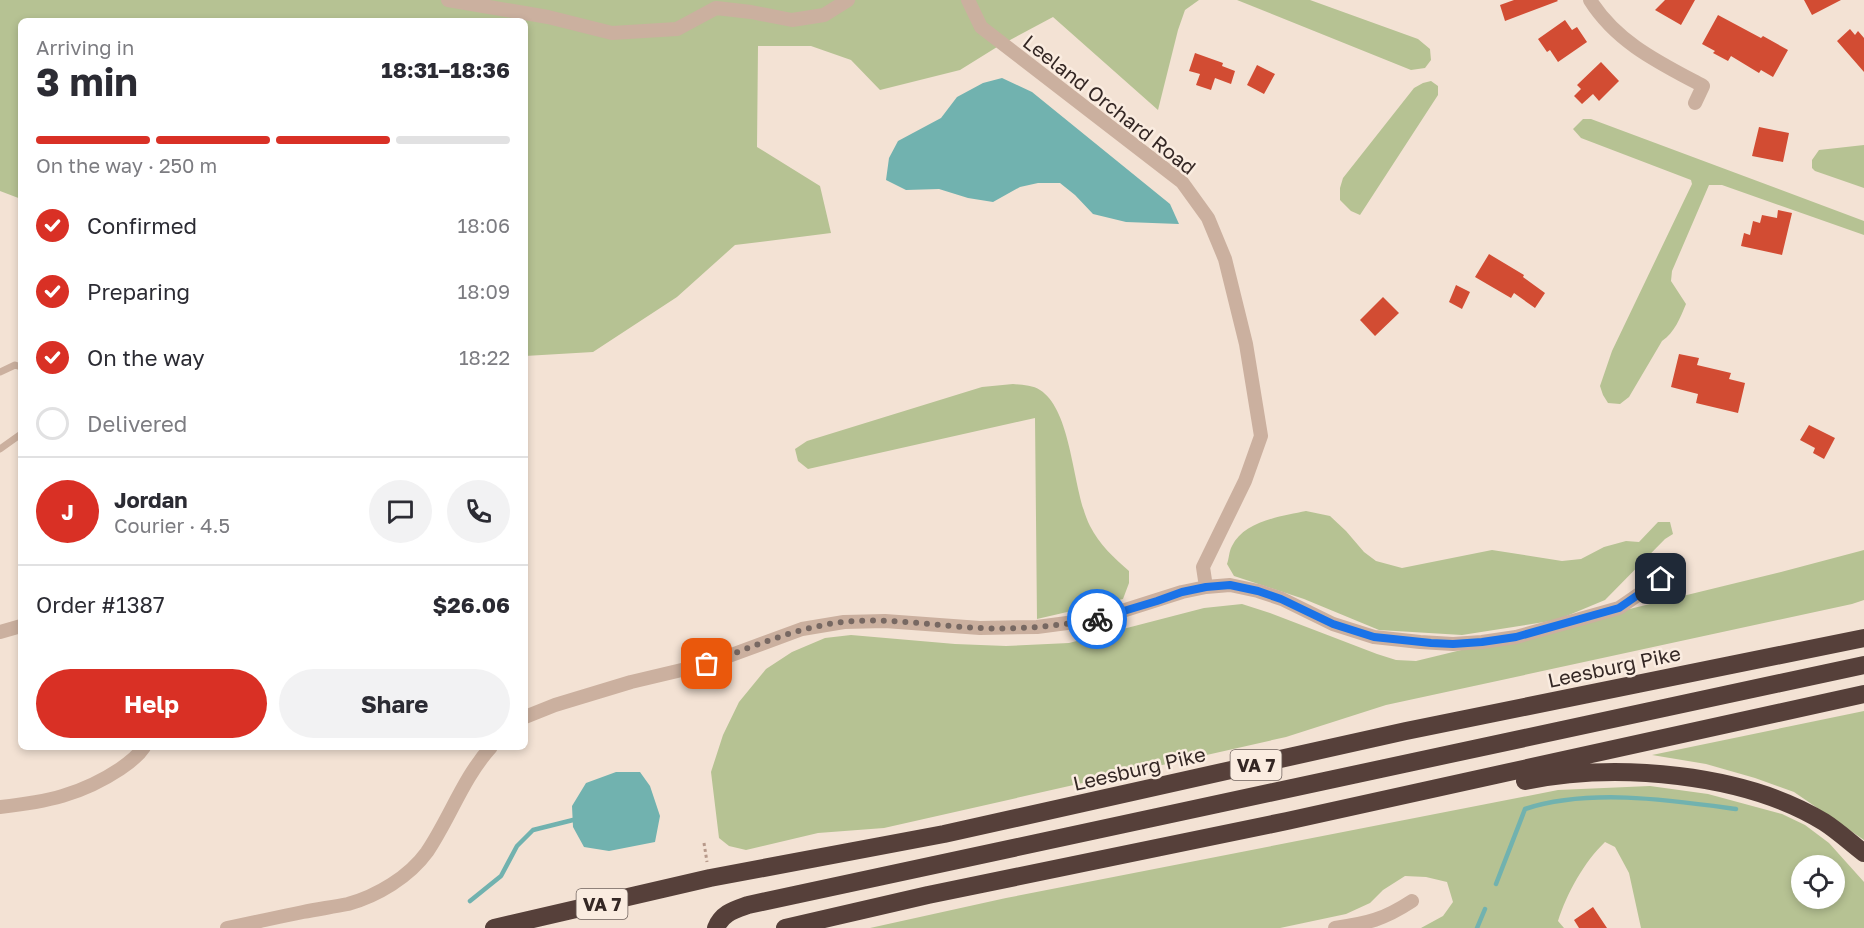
<!DOCTYPE html>
<html lang="en">
<head>
<meta charset="utf-8">
<style>
	:root { --surface:#fff; --page:#f2f2f3; --text:#2b2b33; --muted:#7c7c81; --line:#e1e1e2; --accent:#d93025 }
	body { margin:0; font-family:"Golos Text",sans-serif; background:var(--page); color:var(--text); height:100vh; display:flex; flex-direction:column; font-size:22px; white-space:nowrap }
	* { box-sizing:border-box; margin:0 }
	p { font-size:20px; color:var(--muted) }
	.icon { flex:none; width:33px; height:33px; fill:none; stroke:currentColor; stroke-width:2; stroke-linecap:round; stroke-linejoin:round }
	.map { position:relative; flex:1; overflow:hidden }
	.side { position:absolute; left:18px; top:18px; width:510px; height:732px; display:flex; flex-direction:column; background:var(--surface); border-radius:9px; box-shadow:0 3px 9px #0003 }
	.side>* { flex:none }
	.fabs { position:absolute; left:1791px; top:855px; display:grid; gap:12px }
	.fabs a { display:grid; place-items:center; width:54px; height:54px; border-radius:50%; background:var(--surface); box-shadow:0 3px 9px #0003; font-size:30px }
	.pin { position:absolute; display:grid; place-items:center; width:51px; height:51px; color:#fff; margin:-26px; border-radius:12px; box-shadow:0 3px 9px #0006 }
	.courier { position:absolute; display:grid; place-items:center; width:60px; height:60px; margin:-30px; border:4px solid #1a73e8; border-radius:50%; background:#fff; color:#222; box-shadow:0 2px 8px #0007 }
	.summary em { font-style:normal; font-weight:700 }
	.summary div { display:flex; flex-direction:column-reverse }
	.summary { display:flex; align-items:center; justify-content:space-between; height:102px; padding:0 18px }
	h1 { font-size:39px; font-weight:700; line-height:45px }
	.bar { display:grid; grid-template-columns:repeat(4,1fr); gap:9px 6px; align-content:center; height:72px; padding:0 18px }
	.bar i { height:8px; border-radius:4px; background:var(--line) }
	.bar .on { background:var(--accent) }
	.bar p { grid-column:span 4 }
	.line { display:flex; align-items:center; gap:15px; padding:0 18px; border-top:2px solid var(--line) }
	.line div { flex:1 }
	.round { display:grid; place-items:center; flex:none; width:63px; height:63px; border-radius:32px; background:var(--page) }
	ol { padding:0 18px; list-style:none }
	li { display:flex; align-items:center; gap:18px; height:66px }
	li p { margin-inline-start:auto }
	li .icon { padding:6px; border-radius:50%; background:var(--accent); color:#fff; stroke-width:4 }
	li:last-child { color:var(--muted) }
	li i { width:33px; height:33px; border:3px solid var(--line); border-radius:50% }
	.button { display:flex; gap:12px; margin-top:auto; padding:12px 18px }
	.button a { flex:1; height:69px; border-radius:36px; background:var(--accent); color:#fff; font-size:24px; font-weight:700; line-height:69px; text-align:center }
	.button a+a { background:var(--page); color:var(--text) }
	.map>svg:first-child { display:block }
</style>
</head>
<body>
<div class="map">
<svg width="1864" height="928" viewBox="0 0 1864 928">
	<rect width="100%" height="100%" fill="#f3e2d4"/>
	<!-- green -->
	<path fill="#b6c293" fill-rule="evenodd" d="M0 0H1199L1185 10 1178 30 1158 110 1053 17 997 47 960 70 880 90 851 60 811 46H758L757 147 820 186 831 233 735 245 677 297 593 352 525 356V21H21V199L0 191Z
		M1237 0H1310L1418 39 1430 49 1431 60 1425 68 1411 70Z
		M1431 81 1438 86V95L1360 215 1351 211 1340 200V188L1343 178 1414 88 1423 83Z
		M1583 119H1591L1864 221V235L1722 185H1709L1672 271 1671 281 1686 304C1680 318 1675 332 1662 341L1629 397 1620 404 1608 403 1603 395 1600 386 1612 351 1692 184 1691 180 1581 138 1573 129Z
		M1864 145V188L1815 171 1812 168V160L1819 150Z
		M1013 384C1021 385 1033 385 1040 390 1073 411 1072 491 1090 526 1099 544 1114 558 1129 571V583L1123 599 1037 619 1035 418 808 469 798 461 795 449 807 441 982 387Z
		M1306 511 1330 516 1346 531 1364 552 1376 561 1402 568 1492 550 1562 561 1581 559 1604 547 1626 541 1639 542 1658 522H1670L1673 534 1665 539 1605 600 1557 620 1462 635 1379 630 1304 599 1234 576 1227 564C1229 559 1229 551 1232 546 1244 521 1282 516 1306 511Z
		M1864 550V600L1852 604 1386 705 1286 737 884 828 818 833 746 850 729 846 719 838 711 772 723 735 739 702 766 669 792 652 825 638 851 635 955 644 1006 646 1069 643 1204 608 1242 604 1270 613 1377 654 1396 660 1416 661 1781 572Z
		M1864 711V840L1794 792 1755 778 1706 764 1652 755Z
		M1650 786 1708 794 1782 814 1805 825 1829 843 1864 882V928H1641L1629 873 1615 847 1605 842C1584 862 1567 893 1558 921L1564 928H1421L1443 916 1453 902 1447 882 1426 877 1405 876 1383 890 1370 903 1346 914 1280 928H870L1006 898 1558 790ZM1802 866H1834V898H1802Z"/>
	<!-- water -->
	<path fill="#71b2af" d="M1002 78 1032 92 1170 204 1179 224 1126 222 1093 214 1075 195 1060 183H1038L1020 187 993 202 968 198 939 189 906 190 886 180 889 158 898 141 941 118 957 97 983 83Z
		M616 772H640L650 786 660 816 655 842 609 851 584 847 573 827 572 806 586 783Z"/>
	<g fill="none" stroke-linecap="round" stroke-linejoin="round">
		<!-- stream -->
		<path stroke="#71b2af" stroke-width="4.5" d="M1496 884 1525 809C1589 788 1670 800 1736 809
			M470 901 501 876 517 846 533 830 573 820
			M1477 928 1485 909"/>
	</g>
	<!-- building -->
	<path fill="#d24c33" d="M1514 0H1557L1558 1 1505 21 1500 5Z
		M1665 0H1695L1681 25 1655 10Z
		M1804 0H1841L1812 15Z
		M1718 15 1761 38 1763 36 1788 50 1773 77 1761 70 1759 73 1731 56 1728 61 1713 53 1715 51 1702 44Z
		M1565 20 1572 30 1577 27 1587 42 1558 62 1550 50 1547 52 1538 39Z
		M1850 29 1855 35 1858 31 1864 38V72L1837 41Z
		M1195 53 1223 63 1222 66 1235 71 1231 84 1215 78 1211 90 1196 85 1200 74 1189 71Z
		M1601 62 1619 81 1599 101 1593 94 1582 104 1574 96 1581 89 1577 85Z
		M1257 65 1275 74 1264 94 1247 85Z
		M1759 127 1789 133 1783 162 1752 156Z
		M1778 210 1792 213 1782 255 1741 246 1744 233 1750 235 1753 221 1760 223 1762 215 1777 218Z
		M1489 254 1524 275 1523 277 1545 293 1535 308 1514 293 1511 298 1475 277Z
		M1456 285 1470 292 1462 309 1449 302Z
		M1383 297 1399 313 1375 336 1360 320Z
		M1679 354 1699 358 1697 365 1731 373 1729 379 1745 383 1738 413 1696 403 1698 394 1671 387Z
		M1809 425 1835 438 1824 459 1813 453 1815 448 1800 440Z
		M1593 907 1607 928H1579L1574 920Z"/>
	<g fill="none" stroke-linecap="round" stroke-linejoin="round">
		<!-- path -->
		<path stroke="#b7998a" stroke-width="3" stroke-dasharray="3 3" stroke-linecap="butt" d="M704 843 707 862"/>
		<!-- lane -->
		<path stroke="#cbb09f" stroke-width="7" d="M0 372 15 365 21 367
			M0 449 21 434"/>
		<!-- street -->
		<path stroke="#cbb09f" stroke-width="14" d="M448 0 548 17 612 33 677 29 716 8 751 12 792 20 824 15 848 0
			M968 0 981 27 1182 182 1208 218 1225 259 1246 344 1261 436 1245 481 1203 567 1206 587
			M1590 0C1617 43 1660 63 1703 86L1695 103
			M0 632 21 626
			M525 717 555 705 631 682 707 664 802 629 844 622 885 621 980 628 1037 627 1097 619 1182 592 1206 587 1230 585 1258 591 1282 599 1333 624 1374 637 1420 642 1453 644 1482 642 1516 637 1619 608 1661 579
			M0 807C46 802 81 795 120 769 129 763 138 756 144 747
			M227 928C252 923 278 917 303 912 318 909 333 907 348 904 377 896 409 877 427 852 450 818 463 778 491 747
			M1335 928C1368 923 1383 920 1412 901"/>
		<!-- highway -->
		<path stroke="#56403a" stroke-width="18" d="M1525 781C1616 762 1744 773 1824 822 1838 831 1851 843 1864 853
			M494 928 710 878 944 834 1406 731 1864 638
			M716 928C722 913 734 910 748 905L1864 665
			M785 928 928 895 1287 821 1864 694"/>
	</g>
	<g fill="none" stroke-linecap="round" stroke-linejoin="round">
		<!-- done -->
		<path stroke="#776862" stroke-width="6" stroke-dasharray="0 10.8" d="M707 664C751 647 795 628 842 622 887 617 934 626 979 628 1019 630 1058 626 1097 619"/>
		<!-- route -->
		<path stroke="#1a73e8" stroke-width="8" d="M1097 619 1157 601 1182 592 1206 587 1230 585 1258 591 1281 599 1333 624 1374 637 1431 643 1453 644 1482 642 1516 637 1619 608 1661 579"/>
	</g>
	<g text-anchor="middle" dominant-baseline="central" stroke-width="5" stroke-linejoin="round" paint-order="stroke">
		<!-- shield labels -->
		<g fill="#faece0" stroke="#6f625c" stroke-width="1.5">
			<rect x="1230.5" y="750" width="51" height="30" rx="4.5"/>
			<rect x="576.5" y="889" width="51" height="30" rx="4.5"/>
		</g>
		<g font-size="18" font-weight="bold" fill="#342724">
			<text x="1256" y="765">VA 7</text>
			<text x="602" y="904">VA 7</text>
		</g>
		<!-- street labels -->
		<g font-size="20" fill="#342724" stroke="#faece0">
			<text transform="translate(1110 104) rotate(38)">Leeland Orchard Road</text>
			<text transform="translate(1614 666) rotate(-12)">Leesburg Pike</text>
			<text transform="translate(1139 768) rotate(-13)">Leesburg Pike</text>
		</g>
	</g>
</svg>
<div class="fabs">
<a><svg class="icon" aria-label="locate" viewBox="0 0 24 24"><circle cx="12" cy="12" r="6"/><path d="M12 2v4M12 18v4M2 12h4M18 12h4"/></svg></a>
</div>
<div class="pin" style="left:707px;top:664px;background:#ea580c"><svg class="icon" aria-label="bag" viewBox="0 0 24 24"><path d="M5 8h14l-1 12H6zM9 8a3 3 0 0 1 6 0"/></svg></div>
<div class="pin" style="left:1661px;top:579px;background:#1f2937"><svg class="icon" aria-label="home" viewBox="0 0 24 24"><path d="M3 11l9-7 9 7M6 9v11h12V9"/></svg></div>
<div class="courier" style="left:1097px;top:619px"><svg class="icon" aria-label="bike" viewBox="0 0 24 24"><circle cx="6" cy="16" r="4"/><circle cx="18" cy="16" r="4"/><path d="M6 16l4-8h5l3 8M10 8l3 8H6M13 5h3"/></svg></div>
<section class="side">
<div class="summary"><div><h1>3 min</h1><p>Arriving in</p></div><em>18:31–18:36</em></div>
<div class="bar"><i class="on"></i><i class="on"></i><i class="on"></i><i></i><p>On the way · 250 m</p></div>
<ol>
<li><svg class="icon" aria-label="check" viewBox="0 0 24 24"><path d="M5 12l5 5 9-10"/></svg>Confirmed<p>18:06</p></li>
<li><svg class="icon" aria-label="check" viewBox="0 0 24 24"><path d="M5 12l5 5 9-10"/></svg>Preparing<p>18:09</p></li>
<li><svg class="icon" aria-label="check" viewBox="0 0 24 24"><path d="M5 12l5 5 9-10"/></svg>On the way<p>18:22</p></li>
<li><i></i>Delivered</li>
</ol>
<div class="line" style="height:108px"><b class="round" style="background:var(--accent);color:#fff">J</b><div><b>Jordan</b><p>Courier · 4.5</p></div><a class="round"><svg class="icon" aria-label="chat" viewBox="0 0 24 24"><path d="M4 5h16v11H9l-5 4z"/></svg></a><a class="round"><svg class="icon" aria-label="phone" viewBox="0 0 24 24"><path d="M5 4h4l2 5-3 2q2 4 5 5l2-3 5 2v4C11 20 4 13 5 4z"/></svg></a></div>
<div class="line" style="height:78px"><div>Order #1387</div><b>$26.06</b></div>
<div class="button"><a>Help</a><a>Share</a></div>
</section>
</div>
</body>
</html>
